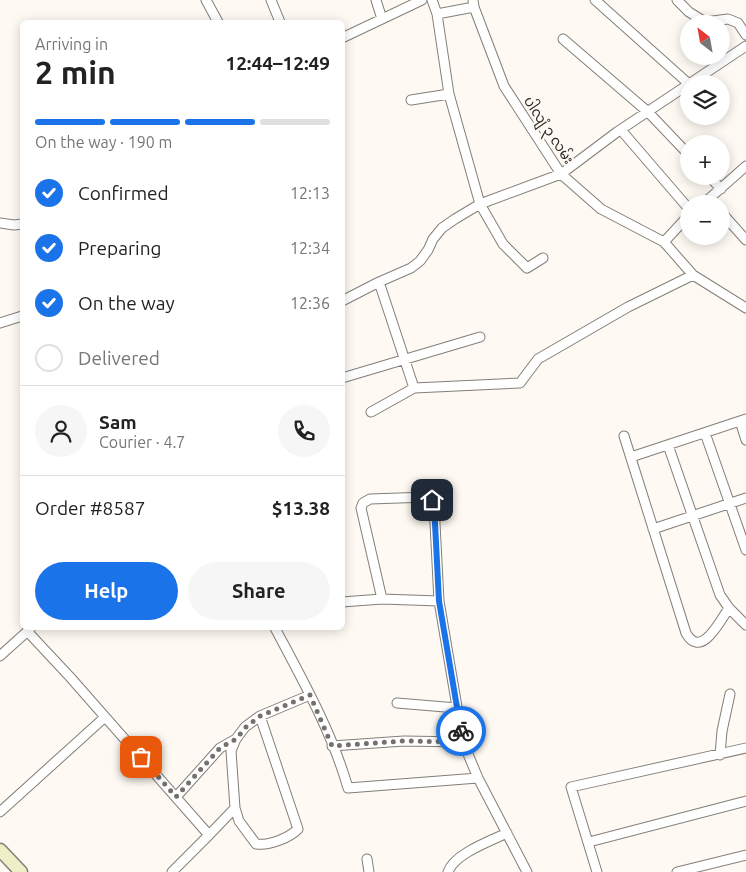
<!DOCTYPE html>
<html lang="en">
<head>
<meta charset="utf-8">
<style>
	:root { --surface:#fff; --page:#f6f6f6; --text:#222; --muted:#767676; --line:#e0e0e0; --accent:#1a73e8 }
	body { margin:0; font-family:Ubuntu,"Noto Sans Myanmar",sans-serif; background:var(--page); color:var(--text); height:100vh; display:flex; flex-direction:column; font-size:19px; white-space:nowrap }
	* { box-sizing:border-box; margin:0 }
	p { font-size:16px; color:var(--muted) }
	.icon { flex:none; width:28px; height:28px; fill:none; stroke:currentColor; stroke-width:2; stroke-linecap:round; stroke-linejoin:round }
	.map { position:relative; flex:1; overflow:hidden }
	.panel { position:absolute; left:20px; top:20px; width:325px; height:610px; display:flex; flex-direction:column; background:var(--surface); border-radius:8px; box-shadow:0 2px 12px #0003 }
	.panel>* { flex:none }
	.needle { width:32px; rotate:329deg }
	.fabs { position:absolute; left:680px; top:15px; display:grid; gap:10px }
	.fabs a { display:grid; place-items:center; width:50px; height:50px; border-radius:50%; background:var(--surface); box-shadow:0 2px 12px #0003; font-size:25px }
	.pin { position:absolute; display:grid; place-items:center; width:42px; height:42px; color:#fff; margin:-21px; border-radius:10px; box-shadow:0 2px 8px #0006 }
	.courier { position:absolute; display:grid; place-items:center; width:50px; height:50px; margin:-25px; border:4px solid #1a73e8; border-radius:50%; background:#fff; color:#222; box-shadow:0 1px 6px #0007 }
	.headline em { font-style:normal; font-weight:700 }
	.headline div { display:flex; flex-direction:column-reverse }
	.headline { display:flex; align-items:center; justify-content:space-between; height:85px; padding:0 15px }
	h1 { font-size:32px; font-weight:700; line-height:38px }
	.bar { display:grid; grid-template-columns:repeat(4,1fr); gap:8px 5px; align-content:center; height:60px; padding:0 15px }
	.bar i { height:6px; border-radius:4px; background:var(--line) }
	.bar .active { background:var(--accent) }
	.bar p { grid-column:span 4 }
	.line { display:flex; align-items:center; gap:12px; padding:0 15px; border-top:1px solid var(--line) }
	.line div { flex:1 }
	.round { display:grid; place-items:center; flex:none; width:52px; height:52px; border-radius:26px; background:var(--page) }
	ol { padding:0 15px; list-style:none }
	li { display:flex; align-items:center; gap:15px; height:55px }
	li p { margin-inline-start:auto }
	li .icon { padding:5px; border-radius:50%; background:var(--accent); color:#fff; stroke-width:4 }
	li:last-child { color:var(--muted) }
	li i { width:28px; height:28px; border:2px solid var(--line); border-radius:50% }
	.action { display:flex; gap:10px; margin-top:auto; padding:10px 15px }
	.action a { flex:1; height:58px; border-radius:30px; background:var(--accent); color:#fff; font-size:20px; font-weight:700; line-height:58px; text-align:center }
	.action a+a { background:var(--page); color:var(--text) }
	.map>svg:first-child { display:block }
</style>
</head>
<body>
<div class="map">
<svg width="746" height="872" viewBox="0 0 746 872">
	<rect width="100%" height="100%" fill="#fef9f2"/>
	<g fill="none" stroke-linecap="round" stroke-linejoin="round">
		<defs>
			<path id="street" d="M206 0 218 22
				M271 0 280 22
				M376 0 382 19
				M432 0 437 14 449 94 480 204 503 244 527 268 543 258
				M473 0 474 7 504 86 561 174 601 209 664 242 693 275 746 308
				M595 0 689 84
				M677 0 689 12 705 22 728 19 738 23 746 35
				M437 14 474 7
				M342 38 422 0
				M563 39 648 112 689 155
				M689 84 746 46
				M411 100 449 94
				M621 130 689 209
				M709 176 721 189
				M703 204 746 166
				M721 212 746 240
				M0 223 14 225 22 224
				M664 242 689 215
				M379 282 414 388
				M342 301 379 282 411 268 420 261 428 250 433 239 442 228 455 219 480 204 561 174 617 132 689 84
				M0 323 22 316
				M342 378 480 337
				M371 412 414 388 520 383 538 359 628 307 693 275
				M740 421 746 440
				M705 433 746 550
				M624 436 686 633C701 660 720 621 729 608
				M668 445 720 595 729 608 746 625
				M631 457 746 419
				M653 529 746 498
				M382 599 361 508 363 503 370 499 428 497 434 504 439 601
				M342 602 382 599 439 601 463 742 478 778 527 872
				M275 628C302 679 332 732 348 788L478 778
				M27 631 70 677 209 835 172 872
				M0 656 31 628
				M397 703 457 708
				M260 716 298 829C289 838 269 846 256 844L239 821 235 808 231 751 236 739 245 727 260 716 310 695
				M332 746 404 741 463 742
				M720 755 722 731 730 694
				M176 797 220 748 236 739
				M0 812 105 717
				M209 835 235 808
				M589 842 746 801
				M367 859 369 872
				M448 872C454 854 490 841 507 833
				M597 872 571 787 746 748
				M677 872 746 855"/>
			<path id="secondary" d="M0 850 21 872"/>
		</defs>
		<!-- street casing -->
		<use href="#street" stroke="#837f78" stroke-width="11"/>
		<!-- secondary casing -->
		<use href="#secondary" stroke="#837f78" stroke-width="15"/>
		<!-- street -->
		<use href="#street" stroke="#fff" stroke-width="9"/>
		<!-- secondary -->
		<use href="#secondary" stroke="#eeeec7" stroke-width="12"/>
	</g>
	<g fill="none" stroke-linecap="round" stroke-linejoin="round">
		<!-- done -->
		<path stroke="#74716d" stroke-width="5" stroke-dasharray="0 9" d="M141 757 176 797 220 748 236 739 246 727 260 716 310 695 332 746 404 741 463 742 461 731"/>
		<!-- route -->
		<path stroke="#1a73e8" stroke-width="6" d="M432 500 434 504 439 601 461 731"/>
	</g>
	<g text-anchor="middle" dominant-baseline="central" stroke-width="5" stroke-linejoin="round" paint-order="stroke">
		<!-- street labels -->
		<g font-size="14" fill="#2a2826" stroke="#fef9f2">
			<text transform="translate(549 130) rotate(56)">ပါလျံ ၃ လမ်း</text>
		</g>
	</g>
</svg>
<div class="fabs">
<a><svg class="needle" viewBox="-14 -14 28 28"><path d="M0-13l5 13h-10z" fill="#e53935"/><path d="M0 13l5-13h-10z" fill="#767676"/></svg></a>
<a><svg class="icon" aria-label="layers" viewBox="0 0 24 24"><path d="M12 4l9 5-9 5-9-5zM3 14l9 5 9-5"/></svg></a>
<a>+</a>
<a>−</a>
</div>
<div class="pin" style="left:141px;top:757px;background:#ea580c"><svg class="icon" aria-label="bag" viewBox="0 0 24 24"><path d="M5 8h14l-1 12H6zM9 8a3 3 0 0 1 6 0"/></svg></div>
<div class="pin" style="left:432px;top:500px;background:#1f2937"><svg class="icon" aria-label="home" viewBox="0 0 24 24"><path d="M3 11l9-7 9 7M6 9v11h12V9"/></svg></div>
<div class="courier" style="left:461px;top:731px"><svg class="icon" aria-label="bike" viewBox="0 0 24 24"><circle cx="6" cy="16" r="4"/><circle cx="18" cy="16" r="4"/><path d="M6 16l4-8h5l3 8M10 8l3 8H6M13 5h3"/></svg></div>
<section class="panel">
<div class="headline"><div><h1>2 min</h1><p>Arriving in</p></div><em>12:44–12:49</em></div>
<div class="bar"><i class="active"></i><i class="active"></i><i class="active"></i><i></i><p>On the way · 190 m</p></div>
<ol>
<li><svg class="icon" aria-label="check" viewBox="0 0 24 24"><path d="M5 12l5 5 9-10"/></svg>Confirmed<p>12:13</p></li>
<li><svg class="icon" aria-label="check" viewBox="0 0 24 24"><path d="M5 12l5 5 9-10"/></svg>Preparing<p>12:34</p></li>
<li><svg class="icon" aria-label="check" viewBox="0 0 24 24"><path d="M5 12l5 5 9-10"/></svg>On the way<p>12:36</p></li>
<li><i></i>Delivered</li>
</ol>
<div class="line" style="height:90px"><a class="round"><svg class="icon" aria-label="person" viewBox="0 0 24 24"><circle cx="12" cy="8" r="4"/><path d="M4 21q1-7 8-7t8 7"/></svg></a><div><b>Sam</b><p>Courier · 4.7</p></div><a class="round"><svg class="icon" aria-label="phone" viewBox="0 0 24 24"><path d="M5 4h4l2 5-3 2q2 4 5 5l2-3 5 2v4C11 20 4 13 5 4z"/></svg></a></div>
<div class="line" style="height:65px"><div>Order #8587</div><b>$13.38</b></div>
<div class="action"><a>Help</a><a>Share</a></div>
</section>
</div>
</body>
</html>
